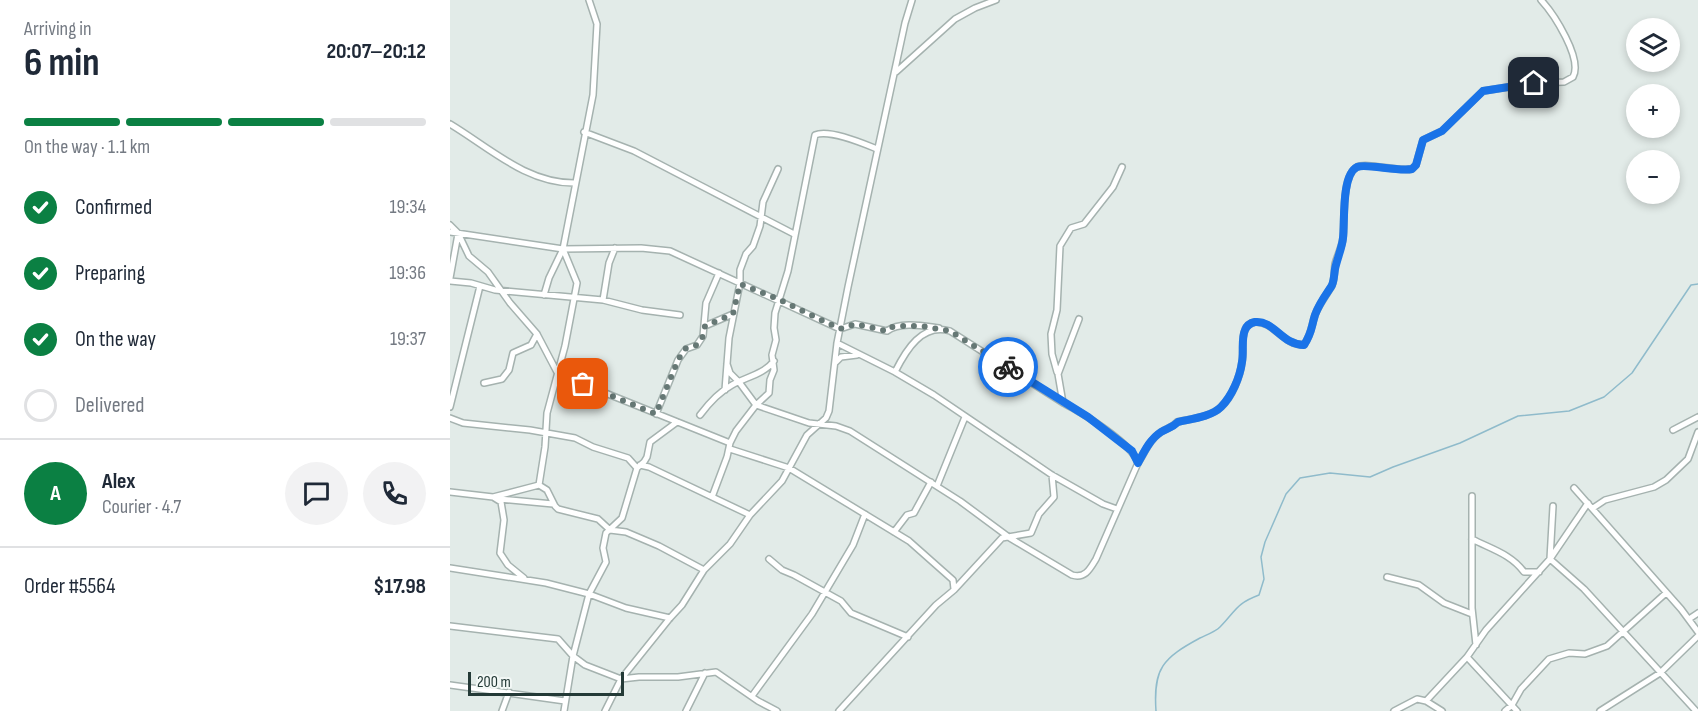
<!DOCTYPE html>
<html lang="en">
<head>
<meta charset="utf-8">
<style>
	:root { --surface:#fff; --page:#f2f2f3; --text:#1f2937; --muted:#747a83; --line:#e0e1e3; --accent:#0b8043 }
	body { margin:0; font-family:"Sofia Sans Condensed",sans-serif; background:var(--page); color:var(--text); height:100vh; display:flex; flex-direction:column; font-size:22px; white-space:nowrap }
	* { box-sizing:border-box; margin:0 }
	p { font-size:20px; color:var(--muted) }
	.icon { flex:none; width:33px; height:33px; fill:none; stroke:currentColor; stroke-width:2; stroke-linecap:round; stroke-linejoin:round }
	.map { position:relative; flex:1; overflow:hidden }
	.panel { display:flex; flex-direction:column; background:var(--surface); width:450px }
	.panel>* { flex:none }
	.buttons { position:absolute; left:1176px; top:18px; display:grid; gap:12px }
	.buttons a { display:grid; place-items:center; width:54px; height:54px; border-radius:50%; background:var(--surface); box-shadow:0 3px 9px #0003; font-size:30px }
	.scale { position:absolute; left:18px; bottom:15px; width:156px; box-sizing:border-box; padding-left:6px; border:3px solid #243a37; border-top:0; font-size:16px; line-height:21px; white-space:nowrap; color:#243a37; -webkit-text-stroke:4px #f3f8f6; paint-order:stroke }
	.pin { position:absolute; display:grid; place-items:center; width:51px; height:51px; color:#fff; margin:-26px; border-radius:12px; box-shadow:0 3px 9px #0006 }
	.courier { position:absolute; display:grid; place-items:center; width:60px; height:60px; margin:-30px; border:4px solid #1a73e8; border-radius:50%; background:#fff; color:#222; box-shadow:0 2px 8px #0007 }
	.summary em { font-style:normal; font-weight:700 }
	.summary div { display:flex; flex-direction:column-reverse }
	.summary { display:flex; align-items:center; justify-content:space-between; height:102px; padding:0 24px }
	h1 { font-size:39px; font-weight:700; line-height:45px }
	.bar { display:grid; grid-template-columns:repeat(4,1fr); gap:9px 6px; align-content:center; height:72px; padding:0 24px }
	.bar i { height:8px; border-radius:4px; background:var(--line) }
	.bar .current { background:var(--accent) }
	.bar p { grid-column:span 4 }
	.line { display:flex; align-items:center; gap:15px; padding:0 24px; border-top:2px solid var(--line) }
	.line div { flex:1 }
	.round { display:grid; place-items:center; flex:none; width:63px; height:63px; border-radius:32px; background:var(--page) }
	ol { padding:0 24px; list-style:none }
	li { display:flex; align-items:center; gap:18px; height:66px }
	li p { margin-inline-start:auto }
	li .icon { padding:6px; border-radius:50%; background:var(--accent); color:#fff; stroke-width:4 }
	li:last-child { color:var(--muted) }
	li i { width:33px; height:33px; border:3px solid var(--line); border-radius:50% }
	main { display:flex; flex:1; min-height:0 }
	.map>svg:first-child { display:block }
</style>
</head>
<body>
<main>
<section class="panel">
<div class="summary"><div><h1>6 min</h1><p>Arriving in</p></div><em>20:07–20:12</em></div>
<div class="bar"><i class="current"></i><i class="current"></i><i class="current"></i><i></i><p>On the way · 1.1 km</p></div>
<ol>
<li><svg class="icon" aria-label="check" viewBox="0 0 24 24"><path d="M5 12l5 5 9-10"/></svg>Confirmed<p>19:34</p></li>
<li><svg class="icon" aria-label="check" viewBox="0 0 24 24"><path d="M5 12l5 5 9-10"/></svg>Preparing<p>19:36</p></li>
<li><svg class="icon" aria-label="check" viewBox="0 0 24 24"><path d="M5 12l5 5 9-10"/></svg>On the way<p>19:37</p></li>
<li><i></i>Delivered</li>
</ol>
<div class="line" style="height:108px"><b class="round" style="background:var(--accent);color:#fff">A</b><div><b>Alex</b><p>Courier · 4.7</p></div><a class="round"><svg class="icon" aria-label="chat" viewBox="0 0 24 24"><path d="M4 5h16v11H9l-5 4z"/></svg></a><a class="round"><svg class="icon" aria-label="phone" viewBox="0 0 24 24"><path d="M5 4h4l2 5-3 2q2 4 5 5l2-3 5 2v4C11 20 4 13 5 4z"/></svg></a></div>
<div class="line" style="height:78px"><div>Order #5564</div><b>$17.98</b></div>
</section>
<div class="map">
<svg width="1248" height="711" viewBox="0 0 1248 711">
	<rect width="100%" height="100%" fill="#e2ebe8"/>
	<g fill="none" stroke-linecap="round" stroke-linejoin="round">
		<!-- stream -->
		<path stroke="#8fbbcb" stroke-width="1.5" d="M706 711C703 668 713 658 750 638 756 635 765 632 770 627 786 611 785 604 809 595L814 579 811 557 815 542 836 494 850 478 880 473 920 477 943 467 1010 443 1068 416 1119 411 1154 397 1182 373 1241 285 1248 284"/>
		<defs>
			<path id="street" d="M446 72 505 19 525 8 546 0
				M0 124C40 148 76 183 124 183
				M134 132 184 151 344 234
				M0 225 8 233 19 256 38 272 60 303 87 334 108 374 280 443
				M0 232 113 249 191 248 220 251 390 329 405 324 437 331C450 321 474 326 489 328
				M0 278 8 234
				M0 281 21 283 45 290 153 300 192 310 230 315
				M94 295 99 278 113 249 143 95 147 24 139 0
				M153 300 159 263 165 248
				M255 326 283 314
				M387 343 445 372 484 395 602 475 653 504 667 509
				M386 362 391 357 407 355
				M277 364 280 373 289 382 306 405 359 423 386 426 400 431 510 501 560 538 622 575C635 579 640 569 646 559L688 463C683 444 631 412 613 403L608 374 629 319
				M445 372C456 350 472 323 500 331L613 403
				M607 372 602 354 601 334 607 310 610 246 621 228 634 224 663 187 672 167
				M34 383 52 379 59 370 63 353 81 345 87 334
				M275 390 279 338 290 283V270L296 254 303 246 310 226 313 202 328 169
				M0 407 30 286
				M206 414 228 360 236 349 247 345 253 336 256 303 269 273
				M250 415C259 403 269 392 282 385 296 377 314 374 324 361
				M0 418 13 423 80 430 125 438 143 447 178 458 187 468
				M1223 430 1248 417
				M280 449 339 468 459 541 503 580 504 589
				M688 463C695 452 700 439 711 432 717 428 722 428 727 422 740 419 761 417 771 407 782 397 790 377 792 362 794 352 791 339 795 330 797 325 800 323 805 322 824 321 832 345 854 345 862 333 861 327 865 315 869 304 876 296 881 287 885 282 884 271 885 264 887 256 892 247 893 238 895 223 891 175 907 167 916 162 948 172 962 169L966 165 973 140 992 131 1033 91 1084 83 1114 82 1123 77C1133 59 1104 14 1091 0
				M190 465 199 467 300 515
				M89 485 95 447 97 413 115 346 127 283 113 249
				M487 486 515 417
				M1124 488 1231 609 1248 632
				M0 492 43 497 51 502 54 520 50 553 58 565 74 578
				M1022 496V608L1026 645
				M43 497 89 485 97 490 105 506 108 509 148 519 160 530 176 532 209 546 254 570
				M262 497 277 457 280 443 286 431 306 405 319 393 320 380 324 370 322 355 326 340 324 328 325 313 338 271 365 135C379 129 412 143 427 149
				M49 499 103 504
				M1103 506 1100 559 1134 589 1246 711
				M1143 508 1155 500 1204 487 1216 480 1238 459 1248 432
				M444 532 457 515 464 513 481 482
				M1022 539C1041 549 1061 554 1074 572H1089
				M319 559 332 570 344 575 391 601 401 613 458 637
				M0 568 96 583 139 594 176 608 220 618
				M937 577 969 585 994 603 1022 614
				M1239 619 1248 613
				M0 626 108 639 123 656 135 665 171 679 189 677H228L266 672 308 701 327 711
				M1017 657 1067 711
				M0 685 115 701
				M302 696 362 614 403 545 415 514
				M976 701 992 711
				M52 711 59 692
				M114 711 123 656 139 594 156 562 153 548 156 533 172 518 187 468 194 462 197 457 200 442 227 422
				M155 711 171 679 220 618 232 605 254 570 280 544 300 515 332 481 357 435 376 418 379 411 387 343 398 287 455 23 462 0
				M236 711 255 673
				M389 711 486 605 504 590 552 538 581 533 589 514 604 497 602 475
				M944 711 967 699 976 701 1017 657 1036 630 1100 559 1138 503
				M1055 711 1062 705 1071 689 1099 659 1119 653 1135 654 1157 646 1216 593
				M1150 711 1210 673 1248 636"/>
		</defs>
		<!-- street casing -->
		<use href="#street" stroke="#a5b2af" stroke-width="8"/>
		<!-- street -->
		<use href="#street" stroke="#fff" stroke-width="5"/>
	</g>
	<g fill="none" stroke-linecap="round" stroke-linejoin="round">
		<!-- done -->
		<path stroke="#667875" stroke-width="6" stroke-dasharray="0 10.8" d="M133 384 206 414 228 360 236 348 247 345 253 336 255 326 283 314 290 284 328 299 390 329 405 324 437 331 442 327 454 326H472L500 331 558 367"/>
		<!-- route -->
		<path stroke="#1a73e8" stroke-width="8" d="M558 367 638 417 682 451 688 463C694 452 700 439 711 432 717 428 722 428 728 422 740 419 761 417 771 407 782 396 790 377 792 362 794 352 791 339 795 330 797 325 800 323 805 322 824 320 832 345 854 345 862 333 861 328 865 315 869 304 875 296 881 287 884 283 884 275 885 269 887 259 892 248 893 238 895 223 891 175 907 167 916 163 948 172 962 169L966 165 973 140 992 131 1033 91 1084 83"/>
	</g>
</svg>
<div class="buttons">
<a><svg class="icon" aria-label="layers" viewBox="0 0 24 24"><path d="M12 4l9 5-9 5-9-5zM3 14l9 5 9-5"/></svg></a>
<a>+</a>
<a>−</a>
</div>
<div class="scale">200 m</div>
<div class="pin" style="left:133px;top:384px;background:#ea580c"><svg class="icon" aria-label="bag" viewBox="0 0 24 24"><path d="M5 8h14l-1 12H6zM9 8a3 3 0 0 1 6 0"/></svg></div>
<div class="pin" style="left:1084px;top:83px;background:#1f2937"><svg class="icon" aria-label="home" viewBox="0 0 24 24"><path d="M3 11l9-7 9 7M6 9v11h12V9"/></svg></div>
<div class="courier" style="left:558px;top:367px"><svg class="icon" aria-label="bike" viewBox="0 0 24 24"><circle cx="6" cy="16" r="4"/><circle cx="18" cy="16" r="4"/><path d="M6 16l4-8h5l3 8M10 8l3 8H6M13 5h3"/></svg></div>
</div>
</main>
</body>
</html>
